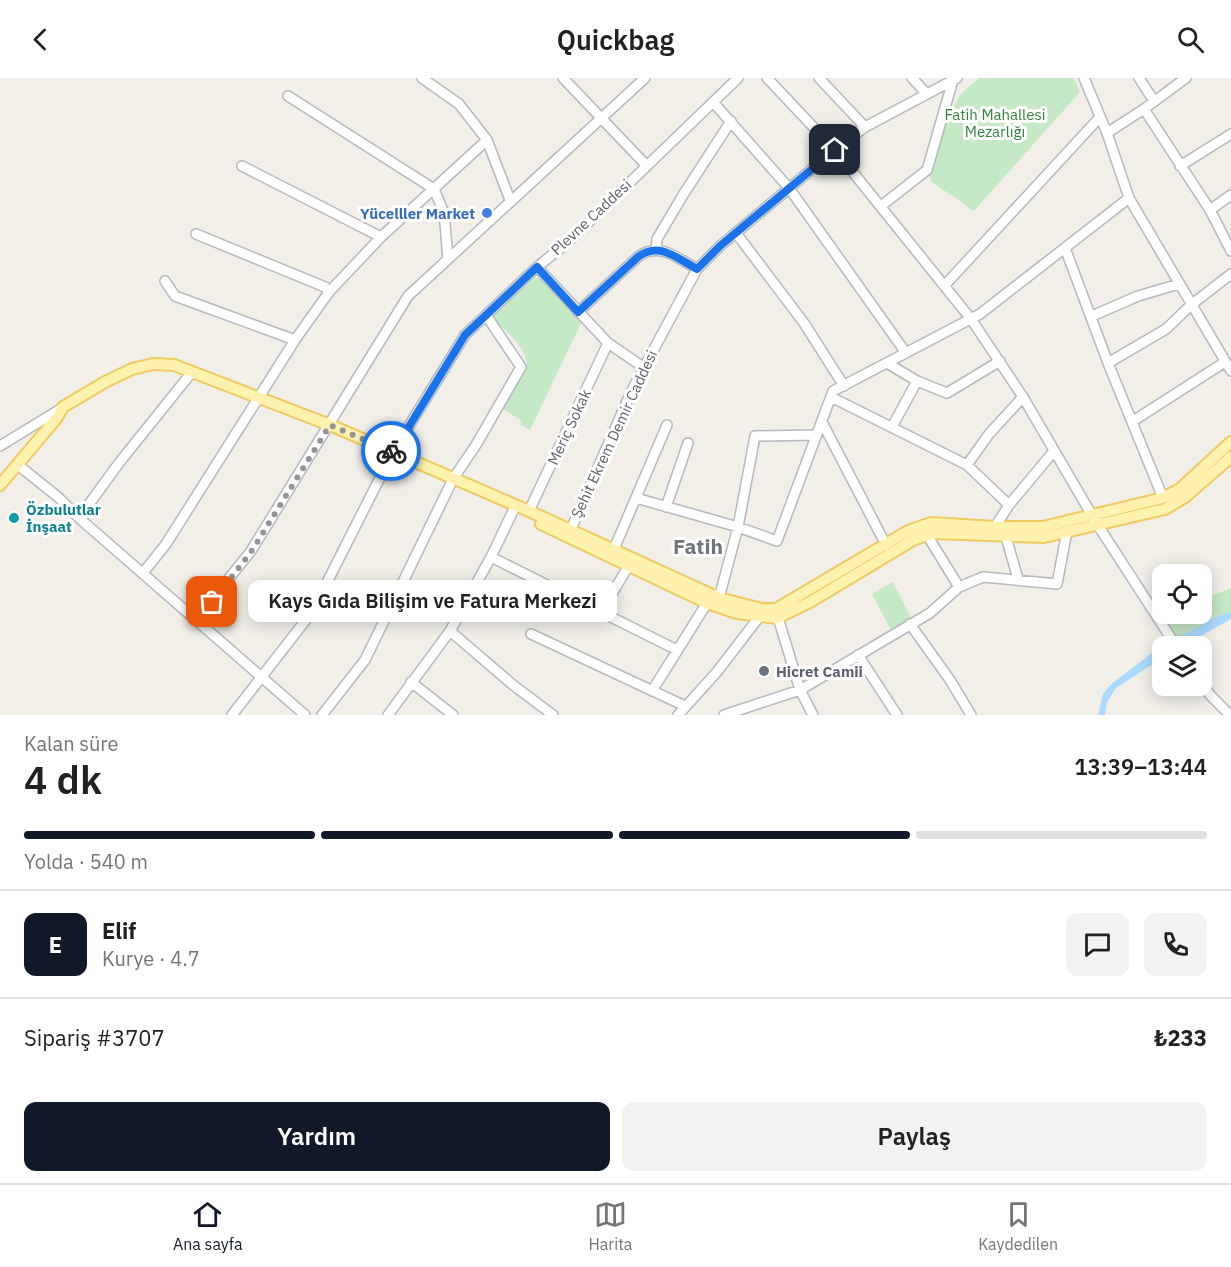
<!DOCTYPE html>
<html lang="tr">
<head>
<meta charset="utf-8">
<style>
	:root { --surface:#fff; --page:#f2f2f2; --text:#202124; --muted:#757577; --line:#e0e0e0; --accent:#111827 }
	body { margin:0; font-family:"IBM Plex Sans",sans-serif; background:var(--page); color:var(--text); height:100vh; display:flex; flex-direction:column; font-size:22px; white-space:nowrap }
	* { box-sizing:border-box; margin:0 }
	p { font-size:20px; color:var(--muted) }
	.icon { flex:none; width:33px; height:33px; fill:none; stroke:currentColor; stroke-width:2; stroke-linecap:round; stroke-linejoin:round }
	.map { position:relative; height:637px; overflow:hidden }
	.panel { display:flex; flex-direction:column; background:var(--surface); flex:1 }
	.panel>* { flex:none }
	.fabs { position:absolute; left:1152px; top:486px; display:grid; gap:12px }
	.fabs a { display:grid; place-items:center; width:60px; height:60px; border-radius:12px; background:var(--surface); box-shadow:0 3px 15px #0003; font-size:30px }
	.pin { position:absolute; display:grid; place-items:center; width:51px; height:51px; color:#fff; margin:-26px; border-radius:12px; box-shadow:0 3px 9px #0006 }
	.courier { position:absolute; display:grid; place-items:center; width:60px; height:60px; margin:-30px; border:4px solid #1a73e8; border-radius:50%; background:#fff; color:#222; box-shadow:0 2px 8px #0007 }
	.bubble { position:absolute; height:42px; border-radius:12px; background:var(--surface); box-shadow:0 3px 15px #0003; font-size:20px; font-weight:600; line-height:42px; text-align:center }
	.overview em { font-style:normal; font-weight:600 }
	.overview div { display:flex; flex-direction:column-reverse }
	.overview { display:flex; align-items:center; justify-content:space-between; height:102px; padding:0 24px }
	h1 { font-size:39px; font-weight:600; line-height:45px }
	.bar { display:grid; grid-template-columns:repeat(4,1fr); gap:9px 6px; align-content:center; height:72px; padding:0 24px }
	.bar i { height:8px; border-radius:4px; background:var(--line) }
	.bar .current { background:var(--accent) }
	.bar p { grid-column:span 4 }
	.line { display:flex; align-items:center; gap:15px; padding:0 24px; border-top:2px solid var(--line) }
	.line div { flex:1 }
	.round { display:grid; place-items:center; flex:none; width:63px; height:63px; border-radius:12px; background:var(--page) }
	.cta { display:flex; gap:12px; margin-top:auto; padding:12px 24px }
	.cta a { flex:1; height:69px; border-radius:12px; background:var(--accent); color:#fff; font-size:24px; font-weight:600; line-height:69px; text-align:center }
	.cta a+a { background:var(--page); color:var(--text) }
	header { display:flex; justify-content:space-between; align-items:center; height:78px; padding:0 24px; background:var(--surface); font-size:27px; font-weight:600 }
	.tab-bar { display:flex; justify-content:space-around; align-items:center; height:84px; border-top:2px solid var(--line); background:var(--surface); font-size:16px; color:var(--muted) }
	.tab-bar a { display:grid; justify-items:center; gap:3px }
	.tab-bar .current { color:var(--accent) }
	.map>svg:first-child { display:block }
</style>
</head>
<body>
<header><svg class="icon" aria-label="back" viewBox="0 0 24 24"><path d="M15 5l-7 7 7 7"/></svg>Quickbag<svg class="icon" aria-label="search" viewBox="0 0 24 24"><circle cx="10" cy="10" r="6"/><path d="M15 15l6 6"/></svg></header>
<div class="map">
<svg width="1231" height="637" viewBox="0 0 1231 637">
	<rect width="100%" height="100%" fill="#f1efe8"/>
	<!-- green -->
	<path fill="#c5e8c5" d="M979 0H1074L1080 14 974 133 932 104 929 97 946 42 960 17Z
		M535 200H540L582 243 530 352 520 346 522 343 501 330 527 288C527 269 504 252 492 239Z
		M893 504 912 542 892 554 872 516Z
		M1231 510V534C1211 538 1195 553 1175 560L1163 541 1172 536H1202V522Z"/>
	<!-- water -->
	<path fill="#aadaff" d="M1231 534V541L1194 562 1188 568H1182L1175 560C1195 553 1211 538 1231 534Z
		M1163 562 1167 568H1162V580L1116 610 1107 624 1105 637H1098L1103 616 1110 607 1152 575Z"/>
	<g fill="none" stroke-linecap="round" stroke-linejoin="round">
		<defs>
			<path id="minor" d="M422 0 459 26 487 62 510 122
				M563 0 646 87
				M767 0 835 72 971 241 1023 319 1097 446 1176 568
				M819 0 865 49
				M912 0 926 15
				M1084 0 1107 55 1129 120 1231 293
				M1139 0 1154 23
				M288 18 434 111 444 135 448 180
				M713 24 789 110 906 275
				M1144 31 1210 132 1231 173
				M1107 55 1144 31 1186 0
				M242 88 381 159 487 62
				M1180 88 1231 56
				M881 128 927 92 953 2
				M1210 132 1231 117
				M736 155 804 245 844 308
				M196 156 325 209 329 214
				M1065 170 1108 285 1163 420
				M656 171 657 161 683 117 731 43
				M537 189 608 265 643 289
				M165 203 175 218 295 262
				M945 207 1100 39
				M578 234 639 178C661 164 677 180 697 191
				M1092 238 1138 218 1179 206
				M887 285 917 303 947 315 1000 283
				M1108 285 1166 251 1191 227 1231 196
				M831 319 967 387 1009 427
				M1133 343 1225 284
				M822 344 886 467
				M892 349 917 303
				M0 368 62 330
				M18 387 58 419 79 440 305 637
				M967 387 989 356 1023 319
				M636 420 738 449 777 463 833 313 980 236 1129 120
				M666 429 688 365
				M529 433 608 265
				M79 440 119 385 192 294
				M995 449 1009 427 1054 373
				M927 457 959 509
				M568 458 632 312 697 191 720 168 835 72 865 49 957 0
				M1006 459 1018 501
				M614 471 667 347
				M491 479 677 572
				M143 495 166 466 295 262 329 214 381 159
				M719 520 738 449 755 358 817 357
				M776 533 800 612 813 637
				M601 534 628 489
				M196 541 251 473 408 218 645 0
				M910 546 950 602 971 637
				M450 553 513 607 553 637
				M531 556 685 628
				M858 577 897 637
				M411 604 453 637
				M1202 605 1210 617 1230 637
				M652 613 707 525
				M232 637 312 534 393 374 465 257 537 189 567 165 738 0
				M322 637 365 582 453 401 476 367 521 289 486 237
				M388 637 450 553 491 479 513 433
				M678 637 716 595 760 538 761 533
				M724 637 800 612 930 535 959 509 983 499 1057 506 1067 453"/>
			<path id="major" d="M0 407 56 341 63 329 105 304 132 291 153 286 174 287 330 347 529 433 719 520 762 531H776L908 453 931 445 995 449H1043L1163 420 1180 411 1231 364
				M541 446 707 525 737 535 777 540 810 524 913 462 933 455 1044 459 1165 431 1185 419 1231 379"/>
		</defs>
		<!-- minor casing -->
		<use href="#minor" stroke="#b5b8bc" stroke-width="12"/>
		<!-- major casing -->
		<use href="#major" stroke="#f2c960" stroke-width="14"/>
		<!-- minor -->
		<use href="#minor" stroke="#fff" stroke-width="9"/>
		<!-- major -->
		<use href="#major" stroke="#fff2af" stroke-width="10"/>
	</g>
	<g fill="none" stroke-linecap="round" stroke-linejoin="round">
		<!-- done -->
		<path stroke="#929495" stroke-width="6" stroke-dasharray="0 10.8" d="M212 524 251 474 330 347 391 373"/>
		<!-- route -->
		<path stroke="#1a73e8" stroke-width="8" d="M391 373 393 374 399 365 465 257 537 189 578 234 639 178C661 164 676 180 697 191L720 168 835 72"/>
	</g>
	<!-- markers -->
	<circle fill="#3f7fe0" stroke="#fff" stroke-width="2" cx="487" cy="135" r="6"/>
	<circle fill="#0f9aa8" stroke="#fff" stroke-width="2" cx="14" cy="440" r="6"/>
	<circle fill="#6b7280" stroke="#fff" stroke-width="2" cx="764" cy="593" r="6"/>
	<g text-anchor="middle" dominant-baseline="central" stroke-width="6" stroke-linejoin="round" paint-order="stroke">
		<!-- park labels -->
		<g font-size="15" fill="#348238" stroke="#fff">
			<text x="995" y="36">Fatih Mahallesi<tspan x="995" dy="17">Mezarlığı</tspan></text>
		</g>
		<!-- shop labels -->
		<g font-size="15" font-weight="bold" fill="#366cbe" stroke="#fff" text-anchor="end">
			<text x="475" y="135">Yücelller Market</text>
		</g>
		<!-- street labels -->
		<g font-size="15" fill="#5f6368" stroke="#fff">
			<text transform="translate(591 139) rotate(-43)">Plevne Caddesi</text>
			<text transform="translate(569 349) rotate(-65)">Meriç Sokak</text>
			<text transform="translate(614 356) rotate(-65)">Şehit Ekrem Demir Caddesi</text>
		</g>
		<!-- culture labels -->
		<g font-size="15" font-weight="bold" fill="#0d838f" stroke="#fff" text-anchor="start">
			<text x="26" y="431">Özbulutlar<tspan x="26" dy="17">İnşaat</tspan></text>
		</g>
		<!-- worship labels -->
		<g font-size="15" font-weight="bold" fill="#5b616d" stroke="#fff" text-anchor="start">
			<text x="776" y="593">Hicret Camii</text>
		</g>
		<!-- district labels -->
		<g font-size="21" font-weight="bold" fill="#70757a" stroke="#fff">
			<text x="698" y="468">Fatih</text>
		</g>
	</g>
</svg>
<div class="fabs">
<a><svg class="icon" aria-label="locate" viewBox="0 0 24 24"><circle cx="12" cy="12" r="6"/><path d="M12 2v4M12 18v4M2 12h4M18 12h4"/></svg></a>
<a><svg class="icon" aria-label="layers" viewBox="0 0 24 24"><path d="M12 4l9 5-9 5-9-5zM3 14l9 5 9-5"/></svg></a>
</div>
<div class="pin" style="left:212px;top:524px;background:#ea580c"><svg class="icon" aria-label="bag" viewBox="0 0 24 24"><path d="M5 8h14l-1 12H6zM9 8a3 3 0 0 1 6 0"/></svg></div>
<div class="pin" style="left:835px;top:72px;background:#1f2937"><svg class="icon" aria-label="home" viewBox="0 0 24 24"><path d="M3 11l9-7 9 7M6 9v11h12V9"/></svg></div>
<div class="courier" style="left:391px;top:373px"><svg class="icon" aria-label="bike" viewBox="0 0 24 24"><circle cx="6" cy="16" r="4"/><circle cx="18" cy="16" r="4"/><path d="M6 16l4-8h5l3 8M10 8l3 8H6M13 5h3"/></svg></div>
<div class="bubble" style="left:248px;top:502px;width:369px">Kays Gıda Bilişim ve Fatura Merkezi</div>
</div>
<section class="panel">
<div class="overview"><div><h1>4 dk</h1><p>Kalan süre</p></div><em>13:39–13:44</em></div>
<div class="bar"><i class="current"></i><i class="current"></i><i class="current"></i><i></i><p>Yolda · 540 m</p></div>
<div class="line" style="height:108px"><b class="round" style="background:var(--accent);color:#fff">E</b><div><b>Elif</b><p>Kurye · 4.7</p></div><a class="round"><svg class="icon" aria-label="chat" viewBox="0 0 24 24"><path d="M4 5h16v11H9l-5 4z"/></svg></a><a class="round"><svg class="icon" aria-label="phone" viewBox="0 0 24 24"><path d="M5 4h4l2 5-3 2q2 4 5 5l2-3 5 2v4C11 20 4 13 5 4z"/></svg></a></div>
<div class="line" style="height:78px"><div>Sipariş #3707</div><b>₺233</b></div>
<div class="cta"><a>Yardım</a><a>Paylaş</a></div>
</section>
<nav class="tab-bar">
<a class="current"><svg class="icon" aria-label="home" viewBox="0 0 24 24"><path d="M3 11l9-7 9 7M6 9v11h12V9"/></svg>Ana sayfa</a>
<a><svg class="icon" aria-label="map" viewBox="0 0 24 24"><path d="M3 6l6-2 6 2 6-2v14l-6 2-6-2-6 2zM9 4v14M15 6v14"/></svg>Harita</a>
<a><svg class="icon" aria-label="saved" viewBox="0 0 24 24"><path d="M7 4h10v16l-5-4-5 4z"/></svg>Kaydedilen</a>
</nav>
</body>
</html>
